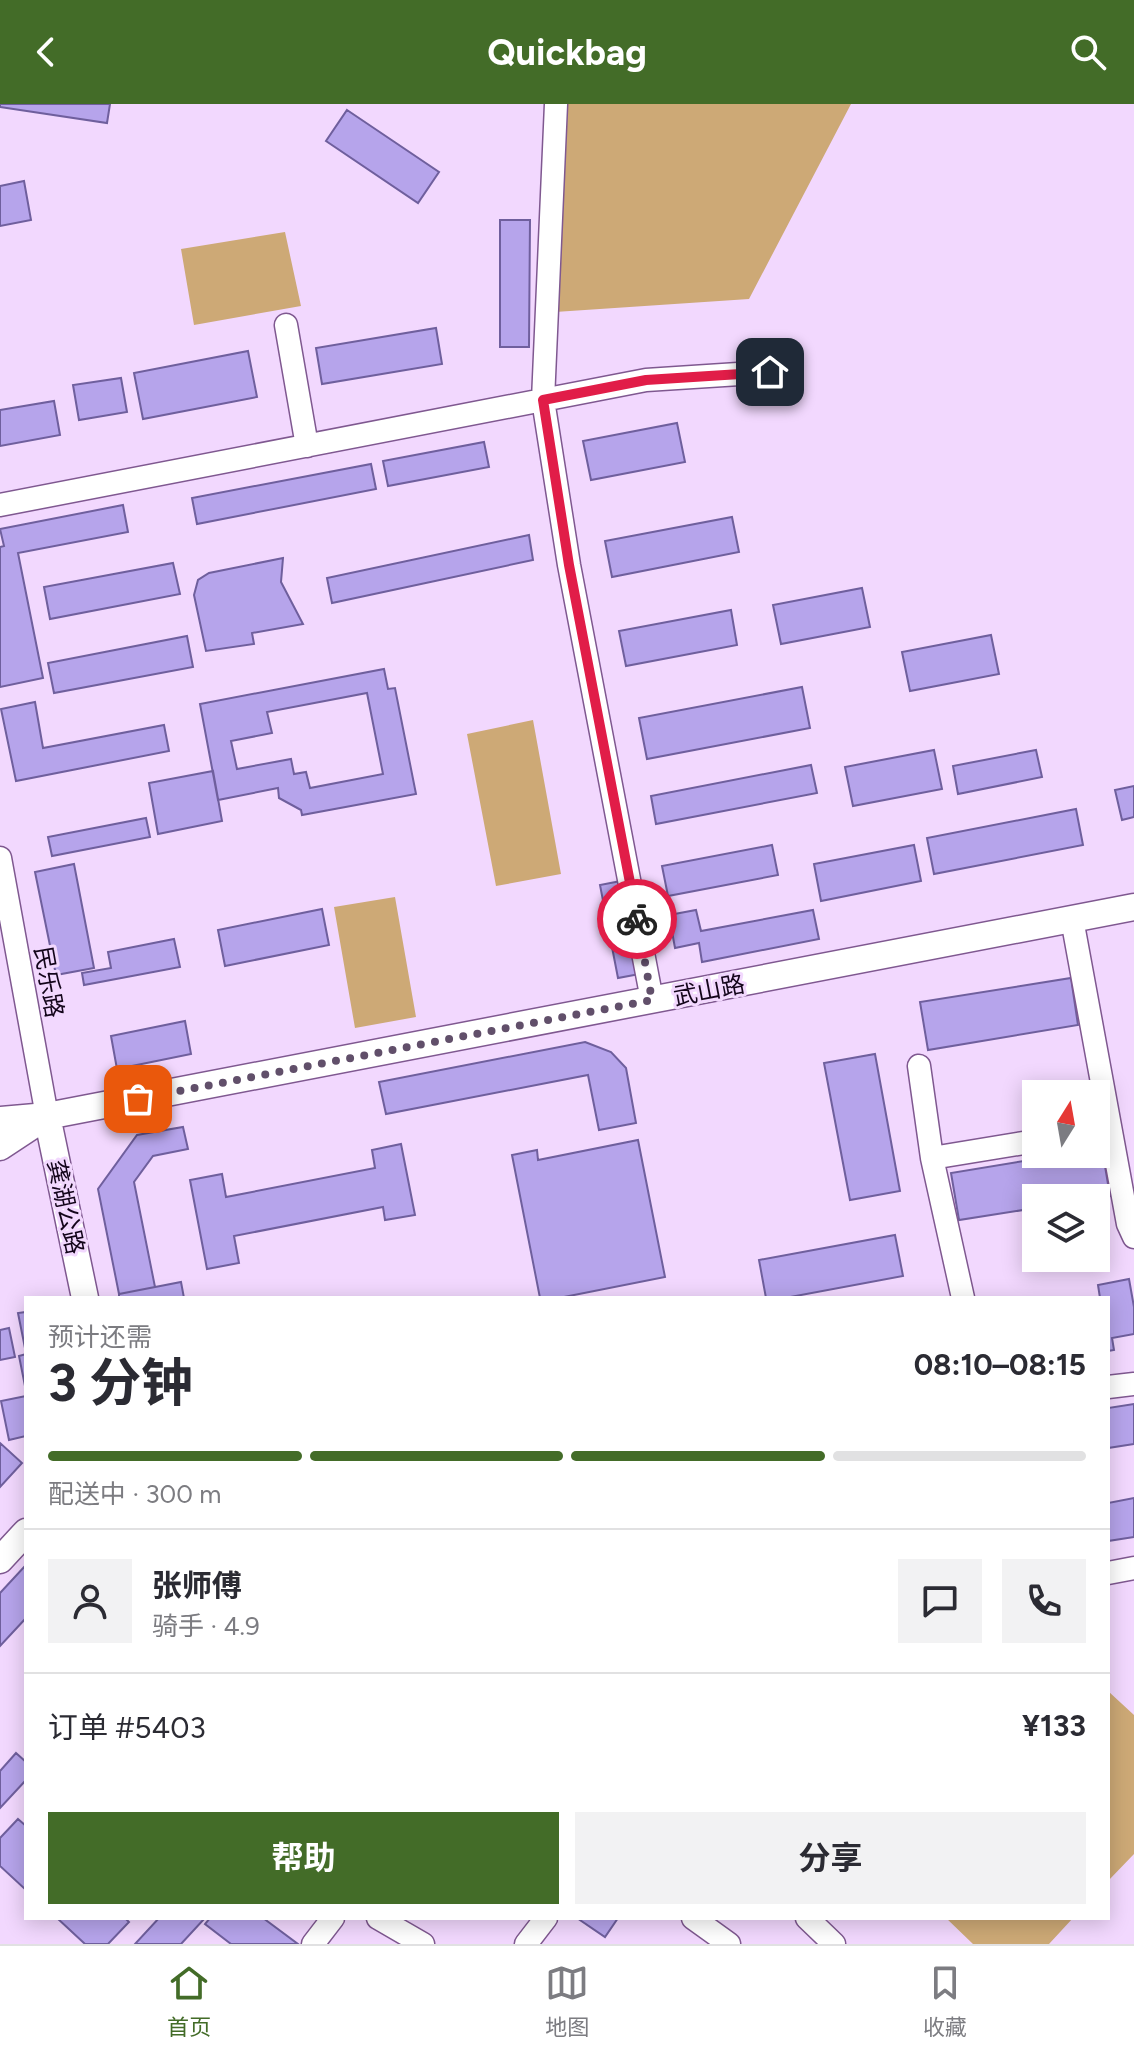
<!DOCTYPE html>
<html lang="zh">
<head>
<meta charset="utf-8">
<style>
	:root { --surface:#fff; --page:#f2f2f3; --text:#2b2b33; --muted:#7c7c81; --line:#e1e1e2; --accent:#436c28 }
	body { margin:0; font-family:Figtree,"Noto Sans SC",sans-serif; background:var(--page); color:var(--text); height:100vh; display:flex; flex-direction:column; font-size:30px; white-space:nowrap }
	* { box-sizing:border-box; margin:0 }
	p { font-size:26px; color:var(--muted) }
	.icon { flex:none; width:44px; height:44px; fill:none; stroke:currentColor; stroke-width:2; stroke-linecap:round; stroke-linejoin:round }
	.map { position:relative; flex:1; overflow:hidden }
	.drawer { position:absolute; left:24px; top:1192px; width:1086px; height:624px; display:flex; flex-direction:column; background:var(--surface); border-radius:0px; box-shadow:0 4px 20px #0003 }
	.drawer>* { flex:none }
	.needle { width:52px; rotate:11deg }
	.tools { position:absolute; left:1022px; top:976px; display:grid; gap:16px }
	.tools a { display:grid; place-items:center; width:88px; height:88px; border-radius:0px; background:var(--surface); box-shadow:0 4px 20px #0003; font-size:40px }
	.pin { position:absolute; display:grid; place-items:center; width:68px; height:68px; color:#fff; margin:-34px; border-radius:16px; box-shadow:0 4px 12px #0006 }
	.courier { position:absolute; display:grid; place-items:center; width:80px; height:80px; margin:-40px; border:6px solid #e11d48; border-radius:50%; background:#fff; color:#222; box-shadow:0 2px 10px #0007 }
	.overview em { font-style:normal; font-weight:700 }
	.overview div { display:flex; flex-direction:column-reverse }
	.overview { display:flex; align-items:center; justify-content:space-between; height:136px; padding:0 24px }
	h1 { font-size:52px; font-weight:700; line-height:60px }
	.bar { display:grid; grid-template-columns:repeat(4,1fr); gap:12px 8px; align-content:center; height:96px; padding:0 24px }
	.bar i { height:10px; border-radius:6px; background:var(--line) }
	.bar .active { background:var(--accent) }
	.bar p { grid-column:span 4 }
	.line { display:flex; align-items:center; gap:20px; padding:0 24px; border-top:2px solid var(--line) }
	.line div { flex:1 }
	.round { display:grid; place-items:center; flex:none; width:84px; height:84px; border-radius:0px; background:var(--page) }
	.primary-button { display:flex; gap:16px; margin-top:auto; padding:16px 24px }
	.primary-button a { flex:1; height:92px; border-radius:0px; background:var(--accent); color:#fff; font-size:32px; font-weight:700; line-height:92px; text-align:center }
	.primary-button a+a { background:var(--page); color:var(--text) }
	header { display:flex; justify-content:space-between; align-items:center; height:104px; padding:0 24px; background:var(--accent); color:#fff; font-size:36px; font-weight:700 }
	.tab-bar { display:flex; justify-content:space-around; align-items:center; height:112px; border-top:2px solid var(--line); background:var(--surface); font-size:22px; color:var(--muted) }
	.tab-bar a { display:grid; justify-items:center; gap:4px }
	.tab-bar .active { color:var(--accent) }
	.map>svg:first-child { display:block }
</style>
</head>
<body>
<header><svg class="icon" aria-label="back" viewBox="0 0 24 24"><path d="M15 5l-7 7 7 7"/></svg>Quickbag<svg class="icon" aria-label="search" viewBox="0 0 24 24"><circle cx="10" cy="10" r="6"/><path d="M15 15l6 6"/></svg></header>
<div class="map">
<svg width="1134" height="1840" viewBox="0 0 1134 1840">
	<rect width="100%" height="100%" fill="#f2d8fe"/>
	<!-- green -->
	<path fill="#cda976" d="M568 0H851L749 195 555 208Z
		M285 128 301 202 194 221 181 145Z
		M533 616 561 770 496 782 467 630Z
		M395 793 416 913 355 924 334 803Z
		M1108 1587 1134 1611V1750L1108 1777Z
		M946 1814H1073L1049 1840H973Z"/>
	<!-- building -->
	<path fill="#b6a4eb" stroke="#6f5f9d" stroke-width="2" fill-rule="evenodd" d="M0 0H110L107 19 0 3Z
		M347 6 439 68 418 99 326 37Z
		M24 77 31 116 0 122V82Z
		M500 116H530L529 243H500Z
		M436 224 442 260 322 280 316 244Z
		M248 247 257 293 143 315 134 269Z
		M121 274 127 308 79 316 73 281Z
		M54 297 60 331 0 342V306Z
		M677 319 685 358 591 376 583 337Z
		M484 338 489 363 388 382 383 357Z
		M371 360 376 385 197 420 192 394Z
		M123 401 128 428 18 449 43 574 0 583V443L4 442 0 425Z
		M732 413 739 448 612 473 605 437Z
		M529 431 533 456 332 499 327 474Z
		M283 454 281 478 303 520 252 529 254 540 206 547 194 491 198 476 209 469Z
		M173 459 180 490 50 515 44 483Z
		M862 484 870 523 781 540 773 501Z
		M731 506 737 541 626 562 619 527Z
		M991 531 999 570 910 587 902 548Z
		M187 532 193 563 54 589 48 559Z
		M384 565 388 585 395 584 416 690 302 711 301 706 279 694 278 684 218 696 200 600ZM367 589 383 670 310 684 306 668 294 670 291 655 237 665 231 637 272 629 267 608Z
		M802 583 810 624 647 655 639 614Z
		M35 598 43 644 164 621 169 647 16 677 1 605Z
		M934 646 942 685 853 702 845 663Z
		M1036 646 1042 673 958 690 953 662Z
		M811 661 817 689 656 720 651 692Z
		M213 667 222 717 158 730 149 679Z
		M1134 682V713L1122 716 1115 686Z
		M1076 705 1083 741 934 770 927 734Z
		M146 714 150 733 52 752 48 733Z
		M772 741 778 771 668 792 662 762Z
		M914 741 921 777 821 797 814 760Z
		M74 760 94 864 56 871 35 768Z
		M626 776 645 869 618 874 600 781Z
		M322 805 329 841 225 862 218 826Z
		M696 806 701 827 813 806 819 835 702 858 699 839 675 844 669 811Z
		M174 835 180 863 84 881 82 869 111 864 108 848Z
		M1071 874 1078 921 928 946 920 898Z
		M185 917 191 950 117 965 111 932Z
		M585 938 611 948 626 964 636 1019 599 1026 588 971 386 1010 379 978Z
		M875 950 900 1087 850 1096 824 959Z
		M183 1023 188 1045 153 1052 134 1078 155 1183 119 1190 98 1085 137 1031Z
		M638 1036 665 1173 559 1194H540L512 1051 537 1046 538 1056Z
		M401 1040 415 1111 385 1116 383 1103 234 1132 239 1159 207 1165 190 1076 222 1070 226 1093 375 1064 372 1046Z
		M1102 1044 1110 1092 1036 1094V1104L959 1116 951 1069 1067 1050H1096V1045Z
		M895 1131 903 1172 785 1194H766L759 1156Z
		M1129 1175 1134 1203V1230L1112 1234 1114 1246 1108 1247V1194H1100L1098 1181Z
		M181 1178 184 1194H119V1190Z
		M26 1208V1249L18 1209Z
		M9 1224 15 1253 0 1256V1226Z
		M26 1250V1287L19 1252Z
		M26 1292V1332L9 1336 1 1297Z
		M1134 1300V1340L1108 1344V1304Z
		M0 1339 22 1359 0 1383Z
		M1134 1394V1433L1108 1437V1399Z
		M25 1462 26 1514 0 1542V1489Z
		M16 1649 26 1658V1676L0 1704V1667Z
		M18 1715 26 1722V1786L0 1762V1734Z
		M57 1814H125L129 1818 108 1840H85Z
		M159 1814H205L181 1840H135Z
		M210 1814H263L298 1840H231L205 1820Z
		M577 1814H618L605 1833Z"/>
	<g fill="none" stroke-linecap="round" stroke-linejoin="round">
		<defs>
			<path id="minor" d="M556 0 543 296 569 461 652 896
				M286 221 307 342
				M0 401 646 276 770 268
				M0 754 47 1012
				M1072 815 1128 1120 1134 1133
				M919 962 932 1054 1036 1037
				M932 1054 963 1194
				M1108 1283 1134 1280
				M1108 1469 1134 1464
				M378 1814 423 1840
				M693 1814 729 1840
				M807 1814 834 1840
				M313 1840 333 1814
				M526 1840 546 1814"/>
			<path id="major" d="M47 1012 85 1194
				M0 1016 47 1012 1134 803
				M0 1043 44 1014
				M0 1456 26 1428"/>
		</defs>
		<!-- minor casing -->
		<use href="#minor" stroke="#7f5890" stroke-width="25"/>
		<!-- major casing -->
		<use href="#major" stroke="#7f5890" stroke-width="29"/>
		<!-- minor -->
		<use href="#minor" stroke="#fff" stroke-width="22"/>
		<!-- major -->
		<use href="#major" stroke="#fff" stroke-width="26"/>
	</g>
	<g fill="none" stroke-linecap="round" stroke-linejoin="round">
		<!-- done -->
		<path stroke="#614f6a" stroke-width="8" stroke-dasharray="0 14.4" d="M138 995 652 896 637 815"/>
		<!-- route -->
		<path stroke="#e11d48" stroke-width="10" d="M637 815 569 461 543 296 646 276 770 268"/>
	</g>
	<g text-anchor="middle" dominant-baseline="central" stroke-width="6" stroke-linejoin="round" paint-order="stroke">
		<!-- street labels -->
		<g font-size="24" fill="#13051a" stroke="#f2d8fe">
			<text transform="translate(49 878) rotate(80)">民乐路</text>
			<text transform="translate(709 886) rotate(-11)">武山路</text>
			<text transform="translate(66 1103) rotate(78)">龚湖公路</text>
		</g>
	</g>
</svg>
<div class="tools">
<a><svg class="needle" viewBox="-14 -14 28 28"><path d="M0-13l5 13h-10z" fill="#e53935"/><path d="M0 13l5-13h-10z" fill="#7c7c81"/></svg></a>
<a><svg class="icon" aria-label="layers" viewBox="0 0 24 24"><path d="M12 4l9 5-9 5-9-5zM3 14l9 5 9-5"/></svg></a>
</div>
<div class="pin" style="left:138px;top:995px;background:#ea580c"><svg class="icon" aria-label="bag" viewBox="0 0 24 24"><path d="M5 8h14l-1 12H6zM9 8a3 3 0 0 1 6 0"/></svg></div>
<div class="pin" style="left:770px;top:268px;background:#1f2937"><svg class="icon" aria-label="home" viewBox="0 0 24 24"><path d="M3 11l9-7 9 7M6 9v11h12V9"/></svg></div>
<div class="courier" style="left:637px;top:815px"><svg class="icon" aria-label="bike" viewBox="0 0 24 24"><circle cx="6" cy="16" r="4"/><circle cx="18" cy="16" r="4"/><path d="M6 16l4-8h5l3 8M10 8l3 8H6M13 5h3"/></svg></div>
<section class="drawer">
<div class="overview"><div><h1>3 分钟</h1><p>预计还需</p></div><em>08:10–08:15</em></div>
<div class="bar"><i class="active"></i><i class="active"></i><i class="active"></i><i></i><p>配送中 · 300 m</p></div>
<div class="line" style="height:144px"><a class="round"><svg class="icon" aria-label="person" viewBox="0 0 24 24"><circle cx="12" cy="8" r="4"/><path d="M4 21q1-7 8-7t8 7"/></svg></a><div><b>张师傅</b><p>骑手 · 4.9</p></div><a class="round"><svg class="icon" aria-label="chat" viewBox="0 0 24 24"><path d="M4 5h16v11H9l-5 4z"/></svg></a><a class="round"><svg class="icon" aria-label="phone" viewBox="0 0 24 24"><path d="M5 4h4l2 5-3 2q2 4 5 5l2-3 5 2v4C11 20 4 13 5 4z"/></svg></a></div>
<div class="line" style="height:104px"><div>订单 #5403</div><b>¥133</b></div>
<div class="primary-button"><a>帮助</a><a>分享</a></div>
</section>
</div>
<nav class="tab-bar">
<a class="active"><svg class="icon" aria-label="home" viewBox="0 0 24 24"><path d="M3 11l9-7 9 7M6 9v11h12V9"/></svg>首页</a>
<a><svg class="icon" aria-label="map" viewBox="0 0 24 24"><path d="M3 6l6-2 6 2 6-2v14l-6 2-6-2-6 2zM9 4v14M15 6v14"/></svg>地图</a>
<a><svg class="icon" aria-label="saved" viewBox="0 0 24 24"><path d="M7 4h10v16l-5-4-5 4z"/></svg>收藏</a>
</nav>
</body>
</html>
